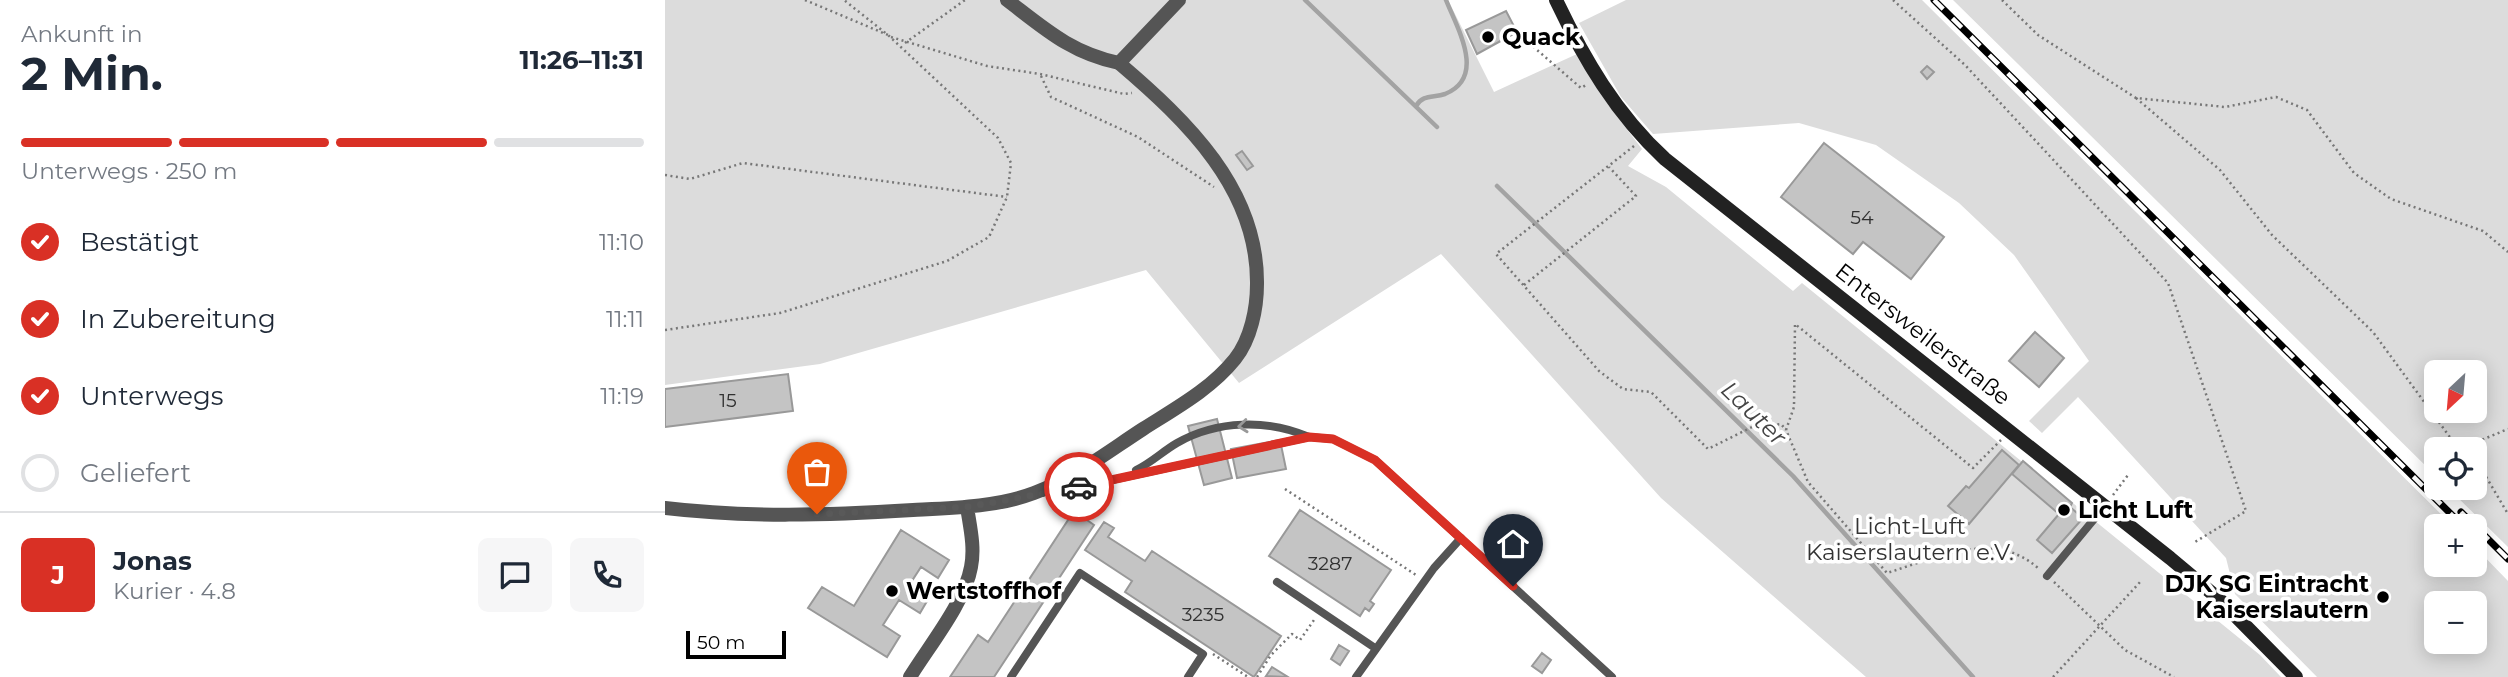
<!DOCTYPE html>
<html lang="de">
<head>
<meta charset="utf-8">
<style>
	:root { --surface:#fff; --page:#f6f6f7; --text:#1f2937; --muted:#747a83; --line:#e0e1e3; --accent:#d93025 }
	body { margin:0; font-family:Montserrat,sans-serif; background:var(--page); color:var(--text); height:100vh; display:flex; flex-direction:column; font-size:26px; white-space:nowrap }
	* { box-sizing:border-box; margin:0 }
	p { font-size:23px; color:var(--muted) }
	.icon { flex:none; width:38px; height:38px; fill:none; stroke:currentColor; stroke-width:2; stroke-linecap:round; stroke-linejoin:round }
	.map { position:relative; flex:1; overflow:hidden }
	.sheet { display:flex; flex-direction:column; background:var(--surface); width:665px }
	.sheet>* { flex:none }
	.needle { width:46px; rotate:206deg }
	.buttons { position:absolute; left:1759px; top:360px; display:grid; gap:14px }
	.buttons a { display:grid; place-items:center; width:63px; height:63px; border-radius:10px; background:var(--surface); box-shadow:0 4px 18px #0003; font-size:35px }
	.scale { position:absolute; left:21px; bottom:18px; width:100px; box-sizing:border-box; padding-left:7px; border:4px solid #000; border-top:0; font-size:19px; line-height:24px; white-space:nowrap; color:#000; -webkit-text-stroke:5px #fff; paint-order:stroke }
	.pin { position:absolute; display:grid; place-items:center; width:60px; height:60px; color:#fff; margin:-72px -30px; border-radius:50% 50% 50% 0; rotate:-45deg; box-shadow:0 0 7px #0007 }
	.pin .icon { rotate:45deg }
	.courier { position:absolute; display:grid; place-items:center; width:70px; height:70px; margin:-35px; border:5px solid #d93025; border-radius:50%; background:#fff; color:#222; box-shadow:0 2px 9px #0007 }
	.overview em { font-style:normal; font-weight:700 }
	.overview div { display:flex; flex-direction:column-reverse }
	.overview { display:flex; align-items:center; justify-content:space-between; height:119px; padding:0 21px }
	h1 { font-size:46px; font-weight:700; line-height:52px }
	.bar { display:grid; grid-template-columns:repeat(4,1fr); gap:10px 7px; align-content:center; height:84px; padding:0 21px }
	.bar i { height:9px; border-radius:5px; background:var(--line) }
	.bar .selected { background:var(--accent) }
	.bar p { grid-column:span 4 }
	.line { display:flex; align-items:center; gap:18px; padding:0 21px; border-top:2px solid var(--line) }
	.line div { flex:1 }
	.round { display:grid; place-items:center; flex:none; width:74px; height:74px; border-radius:10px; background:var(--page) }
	ol { padding:0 21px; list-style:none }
	li { display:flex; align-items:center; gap:21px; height:77px }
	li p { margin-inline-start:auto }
	li .icon { padding:7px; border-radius:50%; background:var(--accent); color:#fff; stroke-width:4 }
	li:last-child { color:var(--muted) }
	li i { width:38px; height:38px; border:4px solid var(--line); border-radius:50% }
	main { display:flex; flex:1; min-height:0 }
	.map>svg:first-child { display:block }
</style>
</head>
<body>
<main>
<section class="sheet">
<div class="overview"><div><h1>2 Min.</h1><p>Ankunft in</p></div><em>11:26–11:31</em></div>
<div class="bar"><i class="selected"></i><i class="selected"></i><i class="selected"></i><i></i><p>Unterwegs · 250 m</p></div>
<ol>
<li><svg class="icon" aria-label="check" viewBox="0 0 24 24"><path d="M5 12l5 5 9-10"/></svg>Bestätigt<p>11:10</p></li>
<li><svg class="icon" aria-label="check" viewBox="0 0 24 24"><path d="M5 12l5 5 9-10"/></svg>In Zubereitung<p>11:11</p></li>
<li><svg class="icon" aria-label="check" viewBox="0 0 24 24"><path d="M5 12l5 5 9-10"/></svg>Unterwegs<p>11:19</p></li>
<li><i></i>Geliefert</li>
</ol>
<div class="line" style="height:126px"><b class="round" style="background:var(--accent);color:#fff">J</b><div><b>Jonas</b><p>Kurier · 4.8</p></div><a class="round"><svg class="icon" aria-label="chat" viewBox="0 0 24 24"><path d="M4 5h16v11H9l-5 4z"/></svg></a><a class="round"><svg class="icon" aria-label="phone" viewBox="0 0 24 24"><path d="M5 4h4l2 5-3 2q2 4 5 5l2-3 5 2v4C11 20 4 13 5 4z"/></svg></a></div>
</section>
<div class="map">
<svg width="1843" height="677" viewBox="0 0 1843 677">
	<rect width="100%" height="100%" fill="#fff"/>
	<!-- green -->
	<path fill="#dcdcdc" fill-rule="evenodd" d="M0 0H783L829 92 912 54 944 106 977 149 963 166 1001 187 1128 291 1137 283 1595 655 1616 677H1201L996 498 776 254 574 383 481 270 155 364 0 385Z
		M961 0H1257L1789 527H1771V565H1810V547L1843 581V677H1652L1570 594 1561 558 1413 397 1377 433 1364 421 1424 361 1349 255 1294 203 1211 145 1134 123 988 134 956 97 914 23ZM1771 604H1810V642H1771Z
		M1288 0H1843V547L1783 488H1810V450H1771V476ZM1771 373H1810V411H1771Z"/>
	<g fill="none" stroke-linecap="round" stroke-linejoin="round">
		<!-- stream -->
		<path stroke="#a3a3a3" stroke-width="4.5" d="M640 0 772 127
			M751 106C758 94 768 98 780 94 822 77 792 28 781 0
			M832 186 1128 476 1308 677"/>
	</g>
	<!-- building -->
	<path fill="#c4c4c4" stroke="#999" stroke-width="2" d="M841 11 852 32 812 54 801 30Z
		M1262 66 1269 72 1262 79 1256 72Z
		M1159 143 1279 237 1246 279 1198 242 1188 254 1116 197Z
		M577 151 588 166 582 170 571 155Z
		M1370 332 1399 358 1374 387 1344 361Z
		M123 374 128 411 0 427V389Z
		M552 419 567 478 539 485 523 426Z
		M615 440 621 469 572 478 566 449Z
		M1337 450 1354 465 1304 524 1283 506 1301 486 1304 488Z
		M1358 461 1407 503 1405 507 1418 518 1387 553 1372 540 1394 514 1347 474Z
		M635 510 726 570 705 601 709 604 704 611 700 608 695 616 604 556Z
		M409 511 429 525 329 677H285L313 635 323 642Z
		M439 522 449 528 443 537 480 561 487 551 616 636 589 677 460 592 467 581 420 550Z
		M236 530 284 560 273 578 256 567 245 584 265 596 255 613 234 600 218 625 235 636 222 657 143 608 157 587 189 606Z
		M674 645 684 651 675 665 666 659Z
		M877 653 886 660 877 673 867 666Z
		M607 667 623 677 601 676Z"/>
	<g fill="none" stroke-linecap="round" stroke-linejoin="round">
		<!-- path -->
		<path stroke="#777" stroke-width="2.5" stroke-dasharray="2 3.5" stroke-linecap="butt" d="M140 0 223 35 179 0
			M1228 0 1300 65 1503 283 1581 511 1530 542
			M1337 0 1373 35 1471 98 1560 107 1611 97 1642 110 1689 173 1726 199 1818 231 1843 252
			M226 37 322 66 375 74 459 94 467 93
			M240 43 300 0
			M864 43 916 88 921 85
			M376 76 386 97 473 137 549 187
			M1471 98 1555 170 1607 235 1708 332 1787 440 1802 446 1843 429
			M969 146 831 254 934 371 958 389 986 392 1043 449 1087 427 1116 424 1121 430
			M0 175 25 179 78 163 342 197
			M859 285 971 196 944 167
			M0 330 115 313 282 261 324 237 342 197 346 163 333 138 223 35
			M1336 440 1308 468 1130 324 1129 407 1121 430 1143 482 1222 573C1271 558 1329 529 1373 568
			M1810 458 1843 514
			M620 489 751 575
			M1448 495 1463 475
			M1389 582 1460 650 1509 677
			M548 654 583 677
			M592 677 606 655 627 634 635 640 649 620
			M1388 677 1476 581"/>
		<!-- service -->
		<path stroke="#555" stroke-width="8" d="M471 470C486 463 498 451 512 443 552 420 603 419 644 437
			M382 492 415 487 644 437 668 439 710 460 947 677
			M1382 576 1440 506
			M612 582 710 648
			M346 677 415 573 538 654 523 677
			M691 677 769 568 796 538"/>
		<!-- minor -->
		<path stroke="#555" stroke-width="14" d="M342 0C380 29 406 53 454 63"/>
		<!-- tertiary -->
		<path stroke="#555" stroke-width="14" d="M0 508C82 518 166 515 248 510 288 508 332 507 369 493 408 479 444 451 478 429 511 408 546 389 570 359 586 339 592 308 592 284 593 189 522 121 454 63L514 0
			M245 677C264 646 300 602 306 567 310 547 305 527 302 507"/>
		<!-- secondary -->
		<path stroke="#222" stroke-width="14" d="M891 0C919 59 951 114 1000 159L1505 558 1554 599 1631 677"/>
		<defs>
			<path id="rail" d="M1269 0 1799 527
				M1796 512 1843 559"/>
		</defs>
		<!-- rail casing -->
		<use href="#rail" stroke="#000" stroke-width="7"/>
		<!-- rail -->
		<use href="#rail" stroke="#fff" stroke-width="4.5" stroke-dasharray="13" stroke-linecap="butt"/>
	</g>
	<!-- one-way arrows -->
	<defs><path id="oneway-chevron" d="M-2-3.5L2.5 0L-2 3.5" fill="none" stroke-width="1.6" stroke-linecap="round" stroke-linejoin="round" transform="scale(1.75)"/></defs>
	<use stroke="#999" href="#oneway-chevron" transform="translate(578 426) rotate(174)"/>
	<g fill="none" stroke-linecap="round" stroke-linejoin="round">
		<!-- done -->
		<path stroke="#595959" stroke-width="7" stroke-dasharray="0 12.6" d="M152 514 302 507 414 487"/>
		<!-- route -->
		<path stroke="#d93025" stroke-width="9" d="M414 487 644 437 668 439 710 460 848 586"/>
	</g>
	<!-- markers -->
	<g fill="#000" stroke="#fff" stroke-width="2.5">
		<circle cx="823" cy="37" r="7"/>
		<circle cx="1399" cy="510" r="7"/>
		<circle cx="227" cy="591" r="7"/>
		<circle cx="1718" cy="597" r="7"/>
	</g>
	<g text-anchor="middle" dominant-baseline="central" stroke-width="7" stroke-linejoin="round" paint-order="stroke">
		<!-- number labels -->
		<g font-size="19" fill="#313131">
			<text x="1197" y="217">54</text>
			<text x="63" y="400">15</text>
			<text x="665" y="563">3287</text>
			<text x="538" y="614">3235</text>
		</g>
		<!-- poi labels -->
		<g font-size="23" font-weight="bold" fill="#000" stroke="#fff" text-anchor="start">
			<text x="837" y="37">Quack</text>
			<text x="1413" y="510">Licht Luft</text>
			<text x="1704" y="584" text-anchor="end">DJK SG Eintracht<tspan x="1704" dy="26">Kaiserslautern</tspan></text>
			<text x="241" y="591">Wertstoffhof</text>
		</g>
		<!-- street labels -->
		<g font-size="23" fill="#000" stroke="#fff">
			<text transform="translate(1258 334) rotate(38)">Entersweilerstraße</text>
		</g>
		<!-- park labels -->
		<g font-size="23" fill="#333" stroke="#fff">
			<text x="1245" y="526">Licht-Luft<tspan x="1245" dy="26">Kaiserslautern e.V.</tspan></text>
		</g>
		<!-- water labels -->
		<g font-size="24" font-style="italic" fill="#444" stroke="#fff">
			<text transform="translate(1089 413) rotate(44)">Lauter</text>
		</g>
	</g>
</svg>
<div class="buttons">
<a><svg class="needle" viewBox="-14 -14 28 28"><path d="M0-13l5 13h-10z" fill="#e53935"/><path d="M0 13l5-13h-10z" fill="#747a83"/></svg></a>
<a><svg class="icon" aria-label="locate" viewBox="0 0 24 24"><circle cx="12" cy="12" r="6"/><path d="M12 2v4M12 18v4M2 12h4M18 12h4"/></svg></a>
<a>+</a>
<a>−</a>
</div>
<div class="scale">50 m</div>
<div class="pin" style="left:152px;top:514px;background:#ea580c"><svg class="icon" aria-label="bag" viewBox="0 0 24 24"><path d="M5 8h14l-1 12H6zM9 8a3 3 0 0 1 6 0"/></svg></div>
<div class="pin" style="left:848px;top:586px;background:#1f2937"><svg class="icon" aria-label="home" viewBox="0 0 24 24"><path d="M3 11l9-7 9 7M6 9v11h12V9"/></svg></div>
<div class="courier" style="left:414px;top:487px"><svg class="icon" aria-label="car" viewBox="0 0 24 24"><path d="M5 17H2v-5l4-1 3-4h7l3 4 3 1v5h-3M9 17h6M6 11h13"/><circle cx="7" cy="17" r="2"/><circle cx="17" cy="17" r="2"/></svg></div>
</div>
</main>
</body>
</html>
